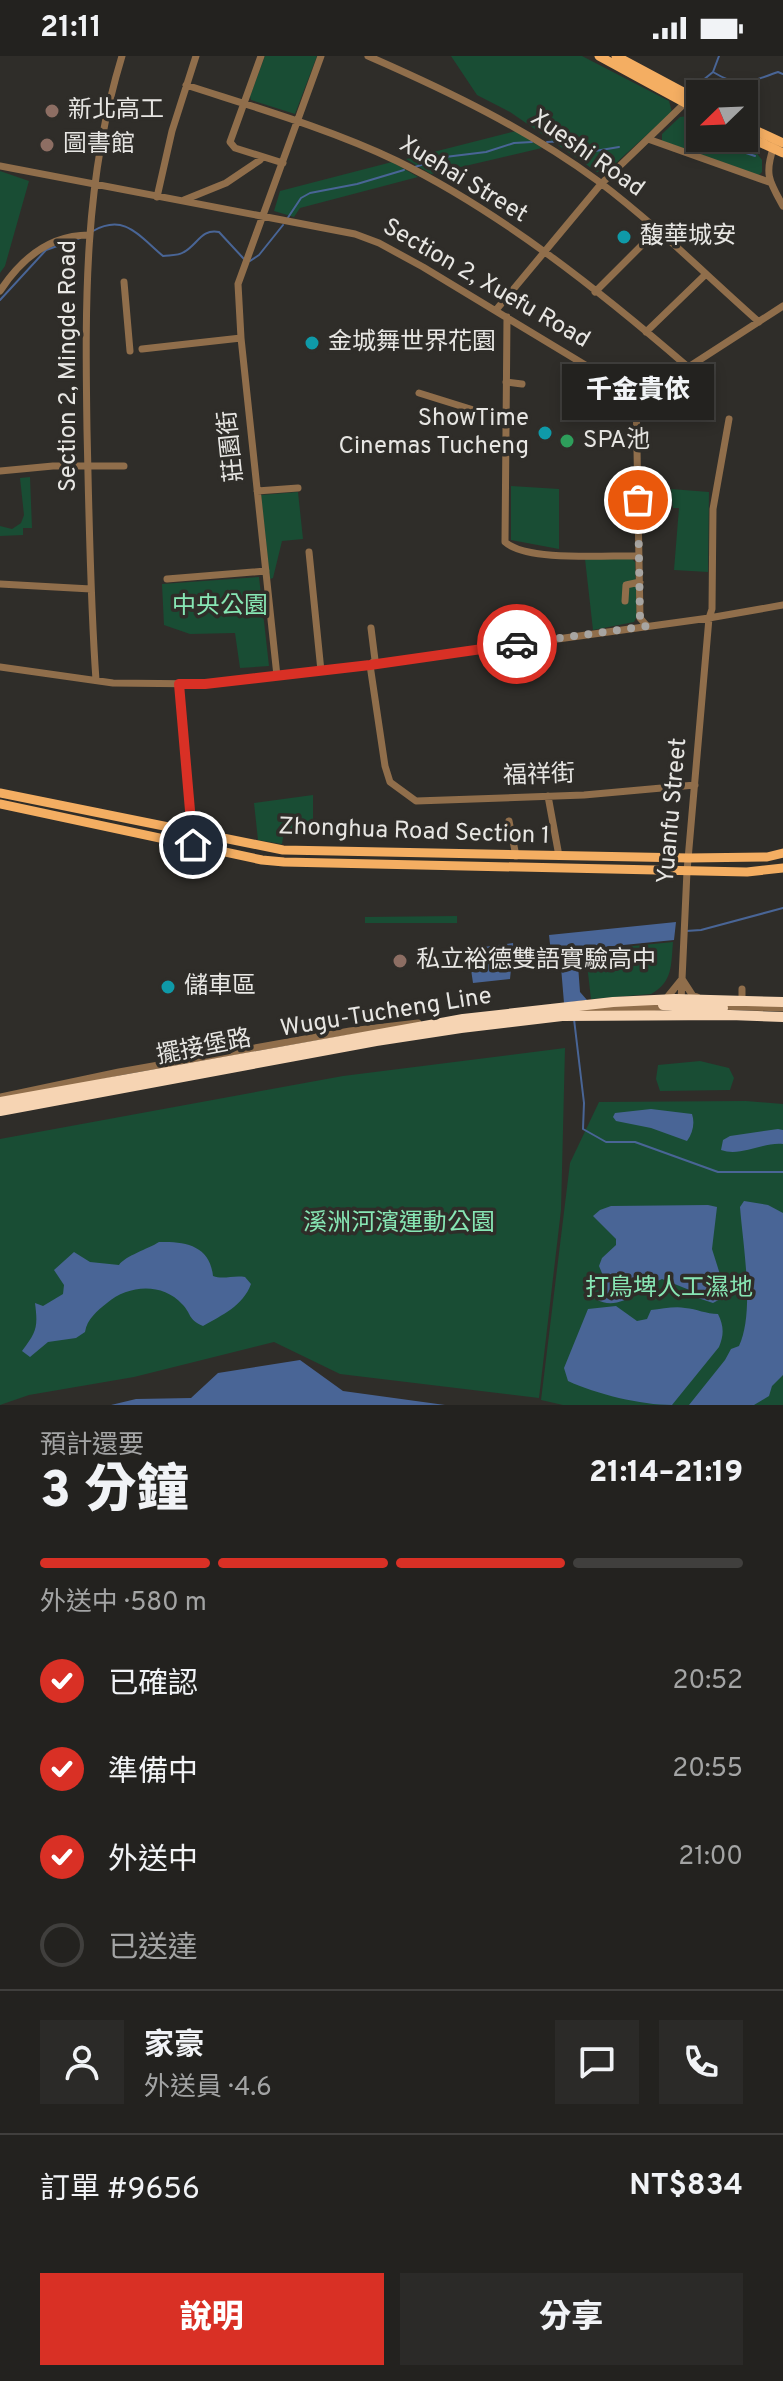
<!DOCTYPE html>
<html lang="zh-TW">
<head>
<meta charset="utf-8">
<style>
	:root { --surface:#23221f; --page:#2b2a28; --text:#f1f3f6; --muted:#a3a4a4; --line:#403f3d; --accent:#d93025 }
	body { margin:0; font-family:Overpass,"Noto Sans TC",sans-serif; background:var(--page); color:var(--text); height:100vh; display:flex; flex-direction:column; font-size:30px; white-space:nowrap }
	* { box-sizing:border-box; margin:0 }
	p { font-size:26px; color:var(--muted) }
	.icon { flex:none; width:44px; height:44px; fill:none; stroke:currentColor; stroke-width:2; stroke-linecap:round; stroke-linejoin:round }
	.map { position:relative; height:1349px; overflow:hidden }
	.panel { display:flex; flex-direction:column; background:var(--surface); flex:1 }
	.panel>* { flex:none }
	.needle { width:52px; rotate:247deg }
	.tools { position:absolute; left:686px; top:24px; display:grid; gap:16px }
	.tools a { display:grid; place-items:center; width:72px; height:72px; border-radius:0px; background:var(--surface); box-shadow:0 4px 12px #0003,0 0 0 2px var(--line); font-size:40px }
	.pin { position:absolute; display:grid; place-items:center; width:68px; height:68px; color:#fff; margin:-34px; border:4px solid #fff; border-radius:50%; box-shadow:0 2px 8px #0007 }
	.courier { position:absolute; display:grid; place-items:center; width:80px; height:80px; margin:-40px; border:6px solid #d93025; border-radius:50%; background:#fff; color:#222; box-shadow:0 2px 10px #0007 }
	.bubble { position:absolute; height:56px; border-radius:0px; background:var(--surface); box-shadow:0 4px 12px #0003,0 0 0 2px var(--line); font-size:26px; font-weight:800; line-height:56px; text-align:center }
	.head em { font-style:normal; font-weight:800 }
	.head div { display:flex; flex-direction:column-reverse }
	.head { display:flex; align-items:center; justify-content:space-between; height:136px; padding:0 40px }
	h1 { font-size:52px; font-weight:800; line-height:60px }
	.bar { display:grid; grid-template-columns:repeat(4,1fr); gap:12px 8px; align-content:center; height:96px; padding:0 40px }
	.bar i { height:10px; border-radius:6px; background:var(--line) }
	.bar .on { background:var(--accent) }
	.bar p { grid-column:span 4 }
	.line { display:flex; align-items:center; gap:20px; padding:0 40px; border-top:2px solid var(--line) }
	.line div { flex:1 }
	.round { display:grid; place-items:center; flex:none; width:84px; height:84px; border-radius:0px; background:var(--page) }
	ol { padding:0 40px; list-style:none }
	li { display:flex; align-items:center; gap:24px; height:88px }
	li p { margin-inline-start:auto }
	li .icon { padding:8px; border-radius:50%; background:var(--accent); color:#fff; stroke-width:4 }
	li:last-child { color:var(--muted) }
	li i { width:44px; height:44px; border:4px solid var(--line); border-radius:50% }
	.primary-button { display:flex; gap:16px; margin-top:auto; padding:16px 40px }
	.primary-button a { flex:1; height:92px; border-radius:0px; background:var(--accent); color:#fff; font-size:32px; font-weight:800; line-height:92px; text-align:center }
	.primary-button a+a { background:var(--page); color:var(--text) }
	.status { display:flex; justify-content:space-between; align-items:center; height:56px; padding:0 40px; background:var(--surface); direction:ltr }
	.status svg { height:22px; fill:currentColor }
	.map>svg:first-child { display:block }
</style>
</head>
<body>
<div class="status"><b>21:11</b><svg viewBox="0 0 49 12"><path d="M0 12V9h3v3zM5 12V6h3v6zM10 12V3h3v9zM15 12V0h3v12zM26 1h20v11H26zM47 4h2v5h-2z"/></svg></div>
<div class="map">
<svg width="783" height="1349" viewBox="0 0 783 1349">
	<rect width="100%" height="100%" fill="#2f2d29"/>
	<!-- green -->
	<path fill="#194d34" d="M265 0H317L295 58 251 44 250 40Z
		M451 0H582L669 45 672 56 606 116H597L510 56 477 39Z
		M692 56 700 60V82H740L757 91 755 95 762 104V116L759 119 662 85V78L680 61 688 60Z
		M516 75 542 92 431 118 406 103Z
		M392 106 418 121 300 152 294 161 274 155 280 135Z
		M0 115 29 125 5 210 0 217Z
		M30 421 32 472H23V479L0 480V470L12 473 21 467 24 459 20 422Z
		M511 430 559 433V493L511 484Z
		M671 433 709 436 708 516 674 514 679 452H673Z
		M298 436 303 483 282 485 273 522 270 523 261 439Z
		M631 502 635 506 637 560 634 566 593 574 585 503Z
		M259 521 269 610 240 612 235 577 190 578 164 569 162 528Z
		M313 739V780L284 775 282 788 258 784 254 747Z
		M457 860V867H365V861Z
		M673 886C671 909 673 926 651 938L591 943 586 900 593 894Z
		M565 992 561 1154 539 1342 340 1318 274 1286 134 1321 29 1339 0 1349V1083L343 1020Z
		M700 1005 729 1012 734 1022 730 1034 660 1035 656 1023 658 1009Z
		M746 1045 783 1048V1349H563L541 1344 570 1107 599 1046Z"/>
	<!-- water -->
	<path fill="#496596" d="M676 866 674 884 593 892 578 909 580 936 587 944 564 947 561 911 552 906 549 879Z
		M513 887 515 910 511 913 510 923 473 927 468 893Z
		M651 1053 692 1058C695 1067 693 1077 687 1085L651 1072 616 1065 613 1061 615 1057Z
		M778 1073 783 1074V1088C762 1086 741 1101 721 1094L723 1084 730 1080Z
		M744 1145 768 1149 783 1157V1319L772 1330 769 1340 754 1349H689L725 1304 731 1293 739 1290C755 1256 743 1190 740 1151Z
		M708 1149 717 1151 712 1193 724 1231V1241L713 1247 698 1242 692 1235 662 1223C641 1232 619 1257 596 1243L604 1222 599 1210 602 1202 616 1189V1183L593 1160 600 1154 611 1150Z
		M159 1186C186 1185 210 1190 213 1220 223 1224 233 1219 245 1221L251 1228C243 1250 222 1259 203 1270 187 1263 192 1258 182 1248 162 1226 128 1229 107 1247 97 1255 87 1263 85 1276L76 1282 48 1286 30 1301 22 1295C37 1275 38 1271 35 1247L43 1250 63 1238 64 1229 54 1214 74 1196 90 1206 119 1209C125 1200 148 1193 159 1186Z
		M616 1250 637 1265 647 1263 651 1254C662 1253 675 1250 685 1252 697 1253 706 1258 718 1258 724 1270 724 1279 719 1291L672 1349C641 1349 596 1338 568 1325L564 1312 588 1253Z
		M300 1304 343 1335 445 1349H111L136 1343 191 1342 218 1317Z"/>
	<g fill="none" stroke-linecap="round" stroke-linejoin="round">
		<!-- stream -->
		<path stroke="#496596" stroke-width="2" d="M713 16C741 33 749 26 778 16L783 18
			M697 29 713 16 719 0
			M687 64 700 70
			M714 82 725 90 755 100
			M547 86 567 85 595 95 619 91
			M415 111 445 101 486 96 514 87 532 86
			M287 163 301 142 310 137 357 128 404 114
			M93 175C125 157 139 180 163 200 170 199 178 200 184 196 197 189 202 172 219 176L244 203
			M250 205 259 199 283 169
			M0 244 46 194 80 182
			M686 875 701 874 783 852
			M574 963 584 1047 583 1073 606 1086H635L718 1116H783"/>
		<!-- minor -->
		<path stroke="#906e4b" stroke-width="7" d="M261 0 230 86 235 92 283 107
			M368 0C448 35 527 73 598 125 655 168 706 219 759 266
			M186 29C257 52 330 73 397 105 501 156 601 236 688 311
			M648 83 769 126
			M774 90C764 118 769 125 783 150
			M0 110 355 178 379 187 423 211 625 333 636 337 653 334 783 250
			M157 141 172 75 196 0
			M184 144 226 127 260 104
			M124 226 130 295
			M0 235C21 203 49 179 89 179
			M595 236 657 174
			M496 254 601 128 685 47
			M507 261 505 486C527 506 609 499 639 500
			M646 276 706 218
			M142 293 241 282
			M506 326 522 328
			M419 337 480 356
			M636 337 640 562 647 570
			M0 415 53 410H124
			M257 435 298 432
			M309 496 321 615
			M167 523 266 515
			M0 528 91 533
			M625 545 626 529 640 526
			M371 572 375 604 370 609 385 710 390 726 416 745 584 739 695 729
			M0 611 113 627 205 628 370 609 709 562 783 549
			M277 620 241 282 238 228 321 0
			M96 624C90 540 89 457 87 374 85 245 84 124 122 0
			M179 628 193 789
			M548 740 559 800
			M509 765 516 800
			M665 944 682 923 693 940 697 941
			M681 945 687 815 709 562 712 553 713 453 729 363
			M742 949V933
			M718 950 783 952
			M570 955 666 951
			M0 1041 119 1016 350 975 418 967"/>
		<!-- major -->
		<path stroke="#f4ae62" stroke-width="9" d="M599 0 700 55
			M616 0 700 45
			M744 69 783 87
			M744 79 783 97
			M0 737 283 794 689 802 767 801 783 797
			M0 748 262 804 284 806 747 816 783 812"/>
		<!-- highway -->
		<path stroke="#f6d4b3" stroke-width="10" d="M663 949 723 952
			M0 1046 463 963 613 946 675 943 783 946
			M0 1055 376 985 461 972 562 960 730 959 783 961"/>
	</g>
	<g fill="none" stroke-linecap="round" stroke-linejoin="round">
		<!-- done -->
		<path stroke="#a7a5a2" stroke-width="8" stroke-dasharray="0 14.4" d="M517 588 647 570 640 562 638 444"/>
		<!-- route -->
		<path stroke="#d93025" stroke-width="10" d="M193 789 179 628H205L370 609 517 588"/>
	</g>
	<!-- markers -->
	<g fill="#8d6e63" stroke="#2f2d29" stroke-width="3">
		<circle cx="52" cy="55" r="8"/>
		<circle cx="47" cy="89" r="8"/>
		<circle cx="400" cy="905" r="8"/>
	</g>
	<g fill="#0f9aa8" stroke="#2f2d29" stroke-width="3">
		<circle cx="624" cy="181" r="8"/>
		<circle cx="312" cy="287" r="8"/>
		<circle cx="545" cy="377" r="8"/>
		<circle cx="168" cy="931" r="8"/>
	</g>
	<circle fill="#2e9e5b" stroke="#2f2d29" stroke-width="3" cx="567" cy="385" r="8"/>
	<g text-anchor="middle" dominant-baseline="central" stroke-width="7" stroke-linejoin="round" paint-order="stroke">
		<!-- poi labels -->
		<g font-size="24" fill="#e7e6e3" stroke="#2f2d29" text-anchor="start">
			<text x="68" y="55">新北高工</text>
			<text x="63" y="89">圖書館</text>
			<text x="640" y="181">馥華城安</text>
			<text x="328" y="287">金城舞世界花園</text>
			<text x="529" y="363" text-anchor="end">ShowTime<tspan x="529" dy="28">Cinemas Tucheng</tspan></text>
			<text x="583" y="385">SPA池</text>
			<text x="416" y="905">私立裕德雙語實驗高中</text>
			<text x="184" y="931">儲車區</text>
		</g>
		<!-- street labels -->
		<g font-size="24" fill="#e7e6e3" stroke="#2f2d29">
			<text transform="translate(587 98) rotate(35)">Xueshi Road</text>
			<text transform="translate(463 124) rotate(31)">Xuehai Street</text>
			<text transform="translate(486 228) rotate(30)">Section 2, Xuefu Road</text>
			<text transform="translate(69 310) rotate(-90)">Section 2, Mingde Road</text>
			<text transform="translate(232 390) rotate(-96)">莊園街</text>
			<text transform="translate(539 720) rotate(-2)">福祥街</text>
			<text transform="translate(673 755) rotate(-85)">Yuanfu Street</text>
			<text transform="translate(414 776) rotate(2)">Zhonghua Road Section 1</text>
			<text transform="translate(386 957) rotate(-9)">Wugu-Tucheng Line</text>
			<text transform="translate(204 992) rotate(-11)">擺接堡路</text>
		</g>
		<!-- park labels -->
		<g font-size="24" fill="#87e6b4" stroke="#2f2d29">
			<text x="220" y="551">中央公園</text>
			<text x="399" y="1168">溪洲河濱運動公園</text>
			<text x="669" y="1233">打鳥埤人工濕地</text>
		</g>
	</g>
</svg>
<div class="tools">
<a><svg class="needle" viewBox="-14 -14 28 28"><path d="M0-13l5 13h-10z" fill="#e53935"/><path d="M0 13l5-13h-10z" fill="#a3a4a4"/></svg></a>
</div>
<div class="pin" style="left:638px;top:444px;background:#ea580c"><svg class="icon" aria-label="bag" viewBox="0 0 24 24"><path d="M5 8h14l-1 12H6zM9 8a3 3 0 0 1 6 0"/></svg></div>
<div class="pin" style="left:193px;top:789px;background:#1f2937"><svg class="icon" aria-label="home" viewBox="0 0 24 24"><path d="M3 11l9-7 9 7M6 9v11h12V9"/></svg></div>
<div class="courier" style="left:517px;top:588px"><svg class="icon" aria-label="car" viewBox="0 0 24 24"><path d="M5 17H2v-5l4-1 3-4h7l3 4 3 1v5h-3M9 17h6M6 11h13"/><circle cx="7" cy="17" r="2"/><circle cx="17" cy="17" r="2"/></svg></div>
<div class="bubble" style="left:562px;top:308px;width:152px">千金貴依</div>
</div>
<section class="panel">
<div class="head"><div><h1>3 分鐘</h1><p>預計還要</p></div><em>21:14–21:19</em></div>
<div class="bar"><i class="on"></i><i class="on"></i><i class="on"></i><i></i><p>外送中 · 580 m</p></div>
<ol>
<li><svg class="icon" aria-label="check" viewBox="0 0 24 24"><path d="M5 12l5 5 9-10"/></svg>已確認<p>20:52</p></li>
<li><svg class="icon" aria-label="check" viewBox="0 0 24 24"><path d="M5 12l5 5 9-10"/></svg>準備中<p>20:55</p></li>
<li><svg class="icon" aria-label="check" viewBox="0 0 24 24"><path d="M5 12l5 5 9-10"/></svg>外送中<p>21:00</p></li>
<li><i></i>已送達</li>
</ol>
<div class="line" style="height:144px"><a class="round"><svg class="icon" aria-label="person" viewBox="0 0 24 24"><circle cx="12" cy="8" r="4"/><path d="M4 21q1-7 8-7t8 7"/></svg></a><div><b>家豪</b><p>外送員 · 4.6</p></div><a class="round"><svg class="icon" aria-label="chat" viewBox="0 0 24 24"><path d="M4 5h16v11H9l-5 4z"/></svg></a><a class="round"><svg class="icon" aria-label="phone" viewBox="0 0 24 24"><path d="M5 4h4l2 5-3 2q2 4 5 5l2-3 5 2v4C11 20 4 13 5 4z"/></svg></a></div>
<div class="line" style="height:104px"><div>訂單 #9656</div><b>NT$834</b></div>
<div class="primary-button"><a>說明</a><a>分享</a></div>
</section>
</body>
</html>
